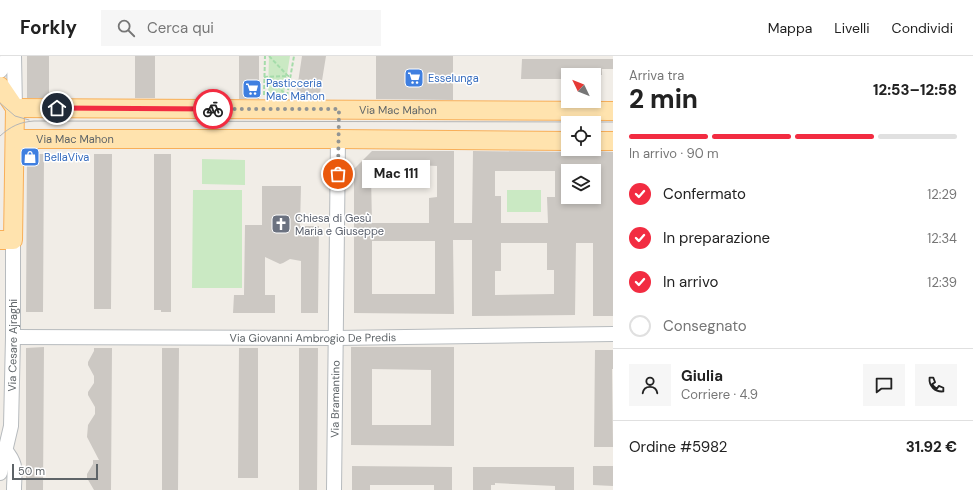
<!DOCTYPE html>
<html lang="it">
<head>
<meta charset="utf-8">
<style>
	:root { --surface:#fff; --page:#f6f6f6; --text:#222; --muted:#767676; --line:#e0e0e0; --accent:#f22c41 }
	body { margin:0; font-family:"DM Sans",sans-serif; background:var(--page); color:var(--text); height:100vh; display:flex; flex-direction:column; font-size:15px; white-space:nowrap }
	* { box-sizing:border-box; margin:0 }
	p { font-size:13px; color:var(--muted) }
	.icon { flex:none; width:22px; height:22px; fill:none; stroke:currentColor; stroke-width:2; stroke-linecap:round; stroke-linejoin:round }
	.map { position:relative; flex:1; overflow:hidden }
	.details { display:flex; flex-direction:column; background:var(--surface); width:360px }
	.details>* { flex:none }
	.needle { width:26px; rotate:313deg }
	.tools { position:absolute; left:561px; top:12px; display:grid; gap:8px }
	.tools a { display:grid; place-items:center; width:40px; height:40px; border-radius:0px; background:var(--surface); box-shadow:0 2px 6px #0003; font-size:20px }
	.scale { position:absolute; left:12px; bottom:10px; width:86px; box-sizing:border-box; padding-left:4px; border:2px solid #5e6468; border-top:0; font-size:11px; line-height:14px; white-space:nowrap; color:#5e6468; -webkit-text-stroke:3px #fff; paint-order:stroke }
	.pin { position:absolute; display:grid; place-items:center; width:34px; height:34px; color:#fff; margin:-17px; border:2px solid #fff; border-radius:50%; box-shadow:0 1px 4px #0007 }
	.courier { position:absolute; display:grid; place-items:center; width:40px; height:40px; margin:-20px; border:3px solid #f22c41; border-radius:50%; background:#fff; color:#222; box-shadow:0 1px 5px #0007 }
	.bubble { position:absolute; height:28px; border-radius:0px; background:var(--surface); box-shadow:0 2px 6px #0003; font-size:13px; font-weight:800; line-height:28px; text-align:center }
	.overview em { font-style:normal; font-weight:800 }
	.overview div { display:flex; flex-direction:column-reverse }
	.overview { display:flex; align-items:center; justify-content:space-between; height:68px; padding:0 16px }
	h1 { font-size:26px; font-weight:800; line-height:30px }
	.bar { display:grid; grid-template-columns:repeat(4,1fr); gap:6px 4px; align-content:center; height:48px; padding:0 16px }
	.bar i { height:5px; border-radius:3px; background:var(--line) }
	.bar .active { background:var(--accent) }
	.bar p { grid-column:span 4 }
	.line { display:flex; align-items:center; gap:10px; padding:0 16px; border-top:1px solid var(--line) }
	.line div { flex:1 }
	.round { display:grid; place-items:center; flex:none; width:42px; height:42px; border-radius:0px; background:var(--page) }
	ol { padding:0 16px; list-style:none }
	li { display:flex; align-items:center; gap:12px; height:44px }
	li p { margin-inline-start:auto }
	li .icon { padding:4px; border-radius:50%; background:var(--accent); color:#fff; stroke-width:4 }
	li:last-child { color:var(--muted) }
	li i { width:22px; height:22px; border:2px solid var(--line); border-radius:50% }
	header { display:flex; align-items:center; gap:24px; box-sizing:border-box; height:56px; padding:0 20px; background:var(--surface); border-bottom:1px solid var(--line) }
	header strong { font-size:19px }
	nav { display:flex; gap:22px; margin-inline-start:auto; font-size:14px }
	.search { width:280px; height:36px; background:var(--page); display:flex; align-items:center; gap:10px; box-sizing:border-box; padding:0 14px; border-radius:0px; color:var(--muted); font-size:15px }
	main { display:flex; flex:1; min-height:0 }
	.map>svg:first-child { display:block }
</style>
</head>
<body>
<header>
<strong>Forkly</strong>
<div class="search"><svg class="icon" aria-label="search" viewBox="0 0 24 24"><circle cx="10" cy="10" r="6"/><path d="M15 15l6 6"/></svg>Cerca qui</div>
<nav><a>Mappa</a><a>Livelli</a><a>Condividi</a></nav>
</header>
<main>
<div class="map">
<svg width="613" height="434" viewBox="0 0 613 434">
	<rect width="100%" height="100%" fill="#f1ede7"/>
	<!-- green -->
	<path fill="#cae9c3" d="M269 0H290L284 37H268Z
		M202 103 245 104V129L202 128Z
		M193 134H242V232H192Z
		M507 134H541V156H507Z"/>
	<!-- building -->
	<path fill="#ccc8c3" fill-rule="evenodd" d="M27 0H49V42H27Z
		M135 0H155V42H135Z
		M239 0H259V43H239Z
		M302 0H326L319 43 296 40Z
		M376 0H453V44L376 43Z
		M522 3H613V13H602V19H568V23H521Z
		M576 94 613 96V260H593V187H576L575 259 472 260V184H453L454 258 354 257V113L372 95H454V167H472L473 95 568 96ZM415 109 437 110V141L429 142V167H372L371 120 379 112H415ZM495 115H555V141H547L548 167H501V140H495ZM568 115H594V141H568ZM372 185H435V238H372ZM501 187H547V214H554V238L495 239V215H501Z
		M27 98H44L43 256H26Z
		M94 98H112L111 253H94Z
		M154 98H171V256H161V254H154Z
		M262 130H301L300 170H319L318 257H301V205L290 203 283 207 280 208 265 201V239H275V257H233L234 239H244L245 169H262Z
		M44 291 43 434H26V292Z
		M351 291H454V390L351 389ZM372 313 431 314V369H372Z
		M94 292H112L111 434H94L87 422V418L93 408V404H99L87 381 88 369 95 358V351L88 339V336L94 327V320L88 309V306L94 295Z
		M162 292H179L178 434H162Z
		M239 292H258V422H238Z
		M299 292H318L317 434H299Z
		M595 294H613V313H612L613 391H594Z
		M352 410 452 411V434H434V429H370V434H352Z
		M593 410H613V430L593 429Z
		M473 411H574V434H555V430L495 427V429H491V434H473Z"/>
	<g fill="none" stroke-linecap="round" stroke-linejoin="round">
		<defs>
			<g id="minor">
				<path d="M14 0 15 52"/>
				<path d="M0 15 3 11 8 0"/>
				<path id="s1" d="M13 281 336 282 613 278"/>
				<path d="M5 394C18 409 14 416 14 434"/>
				<path id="s2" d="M0 417 11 370 13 281V184"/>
				<path id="s3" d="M334 434 338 83"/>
			</g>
			<g id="major">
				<path d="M0 30 15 52 13 184H0"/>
				<path id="s4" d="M15 52 613 55"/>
				<path id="s5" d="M15 83H338L568 85"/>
				<path d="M594 85H613"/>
			</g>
		</defs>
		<!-- minor casing -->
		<use href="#minor" stroke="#b7bbbe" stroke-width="16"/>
		<!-- major casing -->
		<use href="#major" stroke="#f8af59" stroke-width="20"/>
		<!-- path -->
		<path stroke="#a5dcaa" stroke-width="2" stroke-dasharray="4 2" stroke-linecap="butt" d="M269 0 288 20
			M264 21 289 20
			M269 21 286 39
			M264 39 265 0
			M287 40 294 0"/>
		<!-- minor -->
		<use href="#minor" stroke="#fff" stroke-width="14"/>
		<!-- major -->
		<use href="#major" stroke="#ffe3ae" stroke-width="18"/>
		<!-- tram -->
		<path stroke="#b4b5b6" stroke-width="1" d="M0 47 15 60 29 64
			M0 80C11 70 20 66 34 65L613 66"/>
	</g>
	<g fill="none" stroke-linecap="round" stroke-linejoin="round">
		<!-- done -->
		<path stroke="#919494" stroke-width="4" stroke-dasharray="0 7.2" d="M213 53H339L338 118"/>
		<!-- route -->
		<path stroke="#f22c41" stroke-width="5" d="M57 52 213 53"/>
	</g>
	<!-- icons -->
	<defs>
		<symbol id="supermarket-square" viewBox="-11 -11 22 22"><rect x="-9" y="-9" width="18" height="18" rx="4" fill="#3f7fe0" stroke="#fff"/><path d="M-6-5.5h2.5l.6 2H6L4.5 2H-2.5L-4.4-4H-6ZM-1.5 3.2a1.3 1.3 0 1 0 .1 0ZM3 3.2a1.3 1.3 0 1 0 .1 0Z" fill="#fff"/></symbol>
		<symbol id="shop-square" viewBox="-11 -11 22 22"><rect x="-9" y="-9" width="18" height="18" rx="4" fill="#3f7fe0" stroke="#fff"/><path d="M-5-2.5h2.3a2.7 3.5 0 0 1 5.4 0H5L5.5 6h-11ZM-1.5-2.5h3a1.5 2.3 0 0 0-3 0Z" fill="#fff"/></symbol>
		<symbol id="church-square" viewBox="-11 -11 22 22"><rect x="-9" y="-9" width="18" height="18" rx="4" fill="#6b7280" stroke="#fff"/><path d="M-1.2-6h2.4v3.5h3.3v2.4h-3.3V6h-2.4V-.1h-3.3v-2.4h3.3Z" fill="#fff"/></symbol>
	</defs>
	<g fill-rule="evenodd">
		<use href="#supermarket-square" x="403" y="11" width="22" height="22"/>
		<use href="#supermarket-square" x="241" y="22" width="22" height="22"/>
		<use href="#shop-square" x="19" y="90" width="22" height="22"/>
		<use href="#church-square" x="270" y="157" width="22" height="22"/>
	</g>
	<g text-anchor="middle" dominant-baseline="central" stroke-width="3" stroke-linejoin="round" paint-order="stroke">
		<!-- shop labels -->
		<g font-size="11" fill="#366cbe" stroke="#fff" text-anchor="start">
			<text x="428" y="22">Esselunga</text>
			<text x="266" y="27">Pasticceria<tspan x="266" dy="13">Mac Mahon</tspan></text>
			<text x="44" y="101">BellaViva</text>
		</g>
		<!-- street labels -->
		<g font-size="11" fill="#5e6468" stroke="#fff">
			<text stroke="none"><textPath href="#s4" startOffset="383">Via Mac Mahon</textPath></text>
			<text stroke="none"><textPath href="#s5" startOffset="60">Via Mac Mahon</textPath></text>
			<text stroke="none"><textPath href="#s1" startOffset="300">Via Giovanni Ambrogio De Predis</textPath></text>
			<text stroke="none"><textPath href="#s2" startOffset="129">Via Cesare Ajraghi</textPath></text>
			<text stroke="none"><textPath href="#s3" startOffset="91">Via Bramantino</textPath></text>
		</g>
		<!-- worship labels -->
		<g font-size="11" fill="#5b616d" stroke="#fff" text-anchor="start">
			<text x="295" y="162">Chiesa di Gesù<tspan x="295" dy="13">Maria e Giuseppe</tspan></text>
		</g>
	</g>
</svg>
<div class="tools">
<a><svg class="needle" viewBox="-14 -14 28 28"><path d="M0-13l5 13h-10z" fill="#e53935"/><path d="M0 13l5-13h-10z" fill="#767676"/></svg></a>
<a><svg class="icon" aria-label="locate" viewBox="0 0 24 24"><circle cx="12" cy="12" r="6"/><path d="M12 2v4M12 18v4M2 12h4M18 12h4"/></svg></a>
<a><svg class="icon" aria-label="layers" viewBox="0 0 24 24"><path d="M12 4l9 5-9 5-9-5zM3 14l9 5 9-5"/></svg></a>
</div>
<div class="scale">50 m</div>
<div class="pin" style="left:338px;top:118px;background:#ea580c"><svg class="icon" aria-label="bag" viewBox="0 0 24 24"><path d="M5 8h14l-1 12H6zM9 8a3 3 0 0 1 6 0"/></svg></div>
<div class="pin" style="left:57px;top:52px;background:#1f2937"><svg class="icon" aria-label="home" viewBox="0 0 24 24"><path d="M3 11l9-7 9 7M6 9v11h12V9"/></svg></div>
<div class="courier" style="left:213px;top:53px"><svg class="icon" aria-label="bike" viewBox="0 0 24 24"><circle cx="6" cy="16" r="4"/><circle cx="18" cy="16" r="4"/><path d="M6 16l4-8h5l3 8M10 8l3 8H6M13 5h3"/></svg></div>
<div class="bubble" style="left:362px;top:104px;width:68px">Mac 111</div>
</div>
<section class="details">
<div class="overview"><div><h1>2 min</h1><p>Arriva tra</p></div><em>12:53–12:58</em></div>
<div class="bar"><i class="active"></i><i class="active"></i><i class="active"></i><i></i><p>In arrivo · 90 m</p></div>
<ol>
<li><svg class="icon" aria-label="check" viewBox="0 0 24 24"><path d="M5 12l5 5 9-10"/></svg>Confermato<p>12:29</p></li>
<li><svg class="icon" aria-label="check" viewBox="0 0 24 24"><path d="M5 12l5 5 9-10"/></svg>In preparazione<p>12:34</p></li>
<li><svg class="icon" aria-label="check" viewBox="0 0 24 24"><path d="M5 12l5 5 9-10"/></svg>In arrivo<p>12:39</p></li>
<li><i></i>Consegnato</li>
</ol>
<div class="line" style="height:72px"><a class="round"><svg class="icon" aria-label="person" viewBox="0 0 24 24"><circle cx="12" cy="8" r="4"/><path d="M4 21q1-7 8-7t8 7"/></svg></a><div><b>Giulia</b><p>Corriere · 4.9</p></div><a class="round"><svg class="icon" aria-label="chat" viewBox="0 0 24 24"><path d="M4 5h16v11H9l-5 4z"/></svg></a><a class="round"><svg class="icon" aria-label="phone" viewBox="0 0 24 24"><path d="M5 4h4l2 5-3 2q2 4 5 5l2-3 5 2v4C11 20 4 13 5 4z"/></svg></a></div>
<div class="line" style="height:52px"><div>Ordine #5982</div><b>31.92 €</b></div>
</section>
</main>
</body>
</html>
